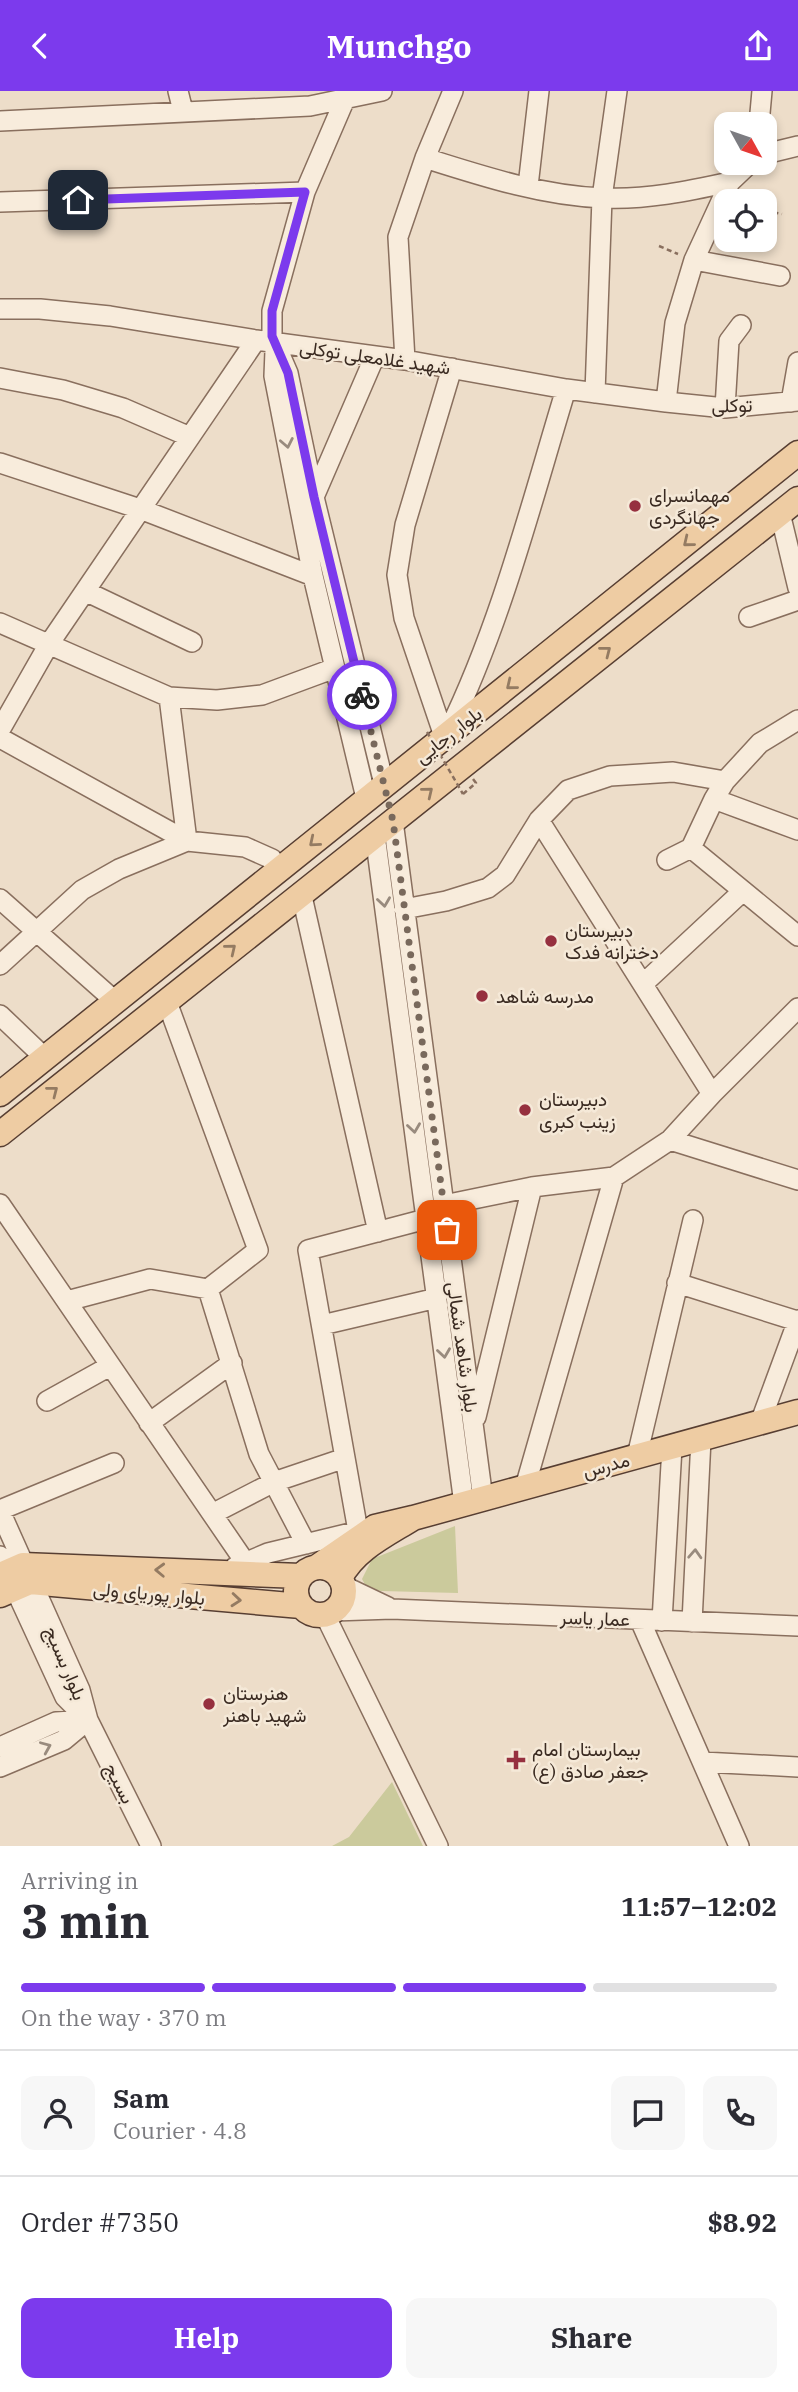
<!DOCTYPE html>
<html lang="en">
<head>
<meta charset="utf-8">
<style>
	:root { --surface:#fff; --page:#f7f7f7; --text:#2b2b33; --muted:#7c7c81; --line:#e1e1e2; --accent:#7c3aed }
	body { margin:0; font-family:"IBM Plex Serif",Vazirmatn,serif; background:var(--page); color:var(--text); height:100vh; display:flex; flex-direction:column; font-size:26px; white-space:nowrap }
	* { box-sizing:border-box; margin:0 }
	p { font-size:23px; color:var(--muted) }
	.icon { flex:none; width:38px; height:38px; fill:none; stroke:currentColor; stroke-width:2; stroke-linecap:round; stroke-linejoin:round }
	.map { position:relative; height:1755px; overflow:hidden }
	.panel { display:flex; flex-direction:column; background:var(--surface); flex:1 }
	.panel>* { flex:none }
	.needle { width:46px; rotate:130deg }
	.buttons { position:absolute; left:714px; top:21px; display:grid; gap:14px }
	.buttons a { display:grid; place-items:center; width:63px; height:63px; border-radius:14px; background:var(--surface); box-shadow:0 4px 10px #0003; font-size:35px }
	.pin { position:absolute; display:grid; place-items:center; width:60px; height:60px; color:#fff; margin:-30px; border-radius:14px; box-shadow:0 4px 10px #0006 }
	.courier { position:absolute; display:grid; place-items:center; width:70px; height:70px; margin:-35px; border:5px solid #7c3aed; border-radius:50%; background:#fff; color:#222; box-shadow:0 2px 9px #0007 }
	.overview em { font-style:normal; font-weight:700 }
	.overview div { display:flex; flex-direction:column-reverse }
	.overview { display:flex; align-items:center; justify-content:space-between; height:119px; padding:0 21px }
	h1 { font-size:46px; font-weight:700; line-height:52px }
	.bar { display:grid; grid-template-columns:repeat(4,1fr); gap:10px 7px; align-content:center; height:84px; padding:0 21px }
	.bar i { height:9px; border-radius:5px; background:var(--line) }
	.bar .current { background:var(--accent) }
	.bar p { grid-column:span 4 }
	.line { display:flex; align-items:center; gap:18px; padding:0 21px; border-top:2px solid var(--line) }
	.line div { flex:1 }
	.round { display:grid; place-items:center; flex:none; width:74px; height:74px; border-radius:14px; background:var(--page) }
	.button { display:flex; gap:14px; margin-top:auto; padding:14px 21px }
	.button a { flex:1; height:80px; border-radius:14px; background:var(--accent); color:#fff; font-size:28px; font-weight:700; line-height:80px; text-align:center }
	.button a+a { background:var(--page); color:var(--text) }
	header { display:flex; justify-content:space-between; align-items:center; height:91px; padding:0 21px; background:var(--accent); color:#fff; font-size:32px; font-weight:700 }
	.map>svg:first-child { display:block }
</style>
</head>
<body>
<header><svg class="icon" aria-label="back" viewBox="0 0 24 24"><path d="M15 5l-7 7 7 7"/></svg>Munchgo<svg class="icon" aria-label="share" viewBox="0 0 24 24"><path d="M12 15V3M7 8l5-5 5 5M5 13v7h14v-7"/></svg></header>
<div class="map">
<svg width="798" height="1755" viewBox="0 0 798 1755">
	<rect width="100%" height="100%" fill="#edddc9"/>
	<!-- green -->
	<path fill="#cbca9c" d="M455 1435 458 1502 381 1500 367 1497 362 1488 372 1468Z
		M392 1691 423 1755H332L349 1746Z"/>
	<g fill="none" stroke-linecap="round" stroke-linejoin="round">
		<defs>
			<path id="minor" d="M178 0 183 20
				M345 8 305 101 272 220V245L288 282 314 406 384 693
				M0 30 310 15 382 0
				M759 33 762 0
				M765 63 798 55
				M425 67C482 85 543 105 603 107 646 109 689 100 730 91
				M528 95 539 0
				M0 111 305 101
				M694 169 780 185
				M0 218H40L110 225 256 249 405 269 566 298 666 311 725 317 798 310
				M275 260 274 285 313 485 366 707
				M405 269 398 146 425 67 453 0
				M0 287 63 299 123 317 190 346
				M595 302 602 107 617 0
				M666 311 675 232 694 169 730 91 750 72
				M791 311 798 271
				M725 317 729 250 741 234
				M0 372 140 418 313 485
				M314 406 375 265
				M780 422 798 497
				M85 500 192 551
				M749 526 798 509
				M0 532 169 606 217 609 262 604 335 577
				M169 606 187 750
				M798 629 760 652 725 690 714 708 798 739
				M0 639 49 553 256 249
				M448 641C501 533 531 413 566 298
				M0 647 187 750
				M445 648 404 527 397 484 405 434 452 277
				M714 708 691 757 798 845
				M539 729 712 1003
				M393 730 483 1408
				M375 744 464 1413
				M667 769 691 757
				M301 801 378 1141
				M0 808 116 911
				M404 818 446 810 488 797 505 784 539 729 568 699 610 685 673 681 725 690
				M0 874 82 799 119 778 187 750 245 756 272 768 279 780
				M643 893 743 800
				M167 911 258 1159 208 1198
				M0 924 45 967
				M670 1049 798 1089
				M0 1113 245 1471
				M444 1114 532 1096 614 1086 670 1049 712 1003 798 917
				M677 1192 797 1230
				M67 1210 150 1188 208 1198 259 1363 306 1453
				M322 1234 437 1207
				M47 1310 110 1275
				M476 1326 532 1096
				M149 1332 232 1272
				M760 1332 798 1229
				M637 1365 693 1129
				M525 1396 614 1086
				M0 1419 114 1372
				M0 1420 80 1599 88 1629 151 1755
				M212 1423 274 1391 345 1367
				M358 1440 308 1159 426 1128
				M0 1465 65 1606 87 1628
				M235 1476 268 1462 367 1438
				M344 1495 388 1516
				M334 1520 392 1518 798 1535
				M325 1524 438 1755
				M640 1529 739 1755
				M662 1530 672 1356
				M692 1531 701 1348
				M0 1656 56 1631 88 1629
				M703 1671 798 1676
				M0 1676 64 1649 88 1629"/>
			<path id="major" d="M0 1003 798 362
				M0 1043 798 408
				M413 1427 798 1321
				M296 1500a24 24 0 1 1 48 0a24 24 0 1 1-48 0Z
				M317 1476 375 1436 413 1427C386 1444 355 1458 340 1487
				M0 1484 23 1474 301 1485
				M0 1504 30 1491 301 1515"/>
		</defs>
		<!-- minor casing -->
		<use href="#minor" stroke="#896f5e" stroke-width="22"/>
		<!-- major casing -->
		<use href="#major" stroke="#573e32" stroke-width="27"/>
		<!-- path -->
		<path stroke="#896f5e" stroke-width="2.5" stroke-dasharray="5 3.5" stroke-linecap="butt" d="M765 120 782 123
			M659 155 678 163
			M463 703 476 692 473 688"/>
		<!-- minor -->
		<use href="#minor" stroke="#f8ecdc" stroke-width="19"/>
		<!-- major -->
		<use href="#major" stroke="#eecca3" stroke-width="24"/>
		<!-- path-bridge -->
		<path stroke="#896f5e" stroke-width="2.5" stroke-dasharray="5 3.5" stroke-linecap="butt" d="M427 641 463 703"/>
	</g>
	<!-- one-way arrows -->
	<defs><path id="oneway-chevron" d="M-2-3.5L2.5 0L-2 3.5" fill="none" stroke-width="1.6" stroke-linecap="round" stroke-linejoin="round" transform="scale(1.75)"/></defs>
	<g stroke="#998b7e">
		<use href="#oneway-chevron" transform="translate(287 352) rotate(79)"/>
		<use href="#oneway-chevron" transform="translate(384 811) rotate(82)"/>
		<use href="#oneway-chevron" transform="translate(414 1037) rotate(82)"/>
		<use href="#oneway-chevron" transform="translate(444 1262) rotate(82)"/>
		<use href="#oneway-chevron" transform="translate(695 1463) rotate(-87)"/>
		<use href="#oneway-chevron" transform="translate(46 1656) rotate(-23)"/>
	</g>
	<g stroke="#947b62">
		<use href="#oneway-chevron" transform="translate(688 451) rotate(141)"/>
		<use href="#oneway-chevron" transform="translate(606 560) rotate(-38)"/>
		<use href="#oneway-chevron" transform="translate(511 594) rotate(141)"/>
		<use href="#oneway-chevron" transform="translate(428 701) rotate(-39)"/>
		<use href="#oneway-chevron" transform="translate(314 751) rotate(140)"/>
		<use href="#oneway-chevron" transform="translate(231 858) rotate(-39)"/>
		<use href="#oneway-chevron" transform="translate(53 1000) rotate(-38)"/>
		<use href="#oneway-chevron" transform="translate(160 1479) rotate(-178)"/>
		<use href="#oneway-chevron" transform="translate(236 1509) rotate(5)"/>
	</g>
	<g fill="none" stroke-linecap="round" stroke-linejoin="round">
		<!-- done -->
		<path stroke="#79695c" stroke-width="7" stroke-dasharray="0 12.6" d="M362 604 393 730 447 1139"/>
		<!-- route -->
		<path stroke="#7c3aed" stroke-width="9" d="M78 109 305 101 272 220V245L288 282 314 406 362 604"/>
	</g>
	<!-- markers -->
	<g fill="#96303f" stroke="#f5e9d8" stroke-width="2.5">
		<circle cx="635" cy="415" r="7"/>
		<circle cx="551" cy="850" r="7"/>
		<circle cx="482" cy="905" r="7"/>
		<circle cx="525" cy="1019" r="7"/>
		<circle cx="209" cy="1613" r="7"/>
		<path d="M512.5 1658.5h7v7h7v7h-7v7h-7v-7h-7v-7h7z"/>
	</g>
	<g text-anchor="middle" dominant-baseline="central" stroke-width="5" stroke-linejoin="round" paint-order="stroke">
		<!-- street labels -->
		<g font-size="19" fill="#3a2a21" stroke="#f5e9d8">
			<text transform="translate(375 266) rotate(8)">شهید غلامعلی توکلی</text>
			<text transform="translate(732 314) rotate(-1)">توکلی</text>
			<text transform="translate(448 644) rotate(-38)">بلوار رجایی</text>
			<text transform="translate(463 1256) rotate(82)">بلوار شاهد شمالی</text>
			<text transform="translate(606 1374) rotate(-15)">مدرس</text>
			<text transform="translate(149 1502) rotate(5)">بلوار پوریای ولی</text>
			<text transform="translate(595 1527) rotate(2)">عمار یاسر</text>
			<text transform="translate(66 1572) rotate(67)">بلوار بسیج</text>
			<text transform="translate(120 1692) rotate(63)">بسیج</text>
		</g>
		<!-- poi labels -->
		<g font-size="19" fill="#3a2a21" stroke="#f5e9d8" text-anchor="start">
			<text x="649" y="404">مهمانسرای<tspan x="649" dy="22">جهانگردی</tspan></text>
			<text x="565" y="839">دبیرستان<tspan x="565" dy="22">دخترانه فدک</tspan></text>
			<text x="496" y="905">مدرسه شاهد</text>
			<text x="539" y="1008">دبیرستان<tspan x="539" dy="22">زینب کبری</tspan></text>
			<text x="223" y="1602">هنرستان<tspan x="223" dy="22">شهید باهنر</tspan></text>
			<text x="532" y="1658">بیمارستان امام<tspan x="532" dy="22">جعفر صادق (ع)</tspan></text>
		</g>
	</g>
</svg>
<div class="buttons">
<a><svg class="needle" viewBox="-14 -14 28 28"><path d="M0-13l5 13h-10z" fill="#e53935"/><path d="M0 13l5-13h-10z" fill="#7c7c81"/></svg></a>
<a><svg class="icon" aria-label="locate" viewBox="0 0 24 24"><circle cx="12" cy="12" r="6"/><path d="M12 2v4M12 18v4M2 12h4M18 12h4"/></svg></a>
</div>
<div class="pin" style="left:447px;top:1139px;background:#ea580c"><svg class="icon" aria-label="bag" viewBox="0 0 24 24"><path d="M5 8h14l-1 12H6zM9 8a3 3 0 0 1 6 0"/></svg></div>
<div class="pin" style="left:78px;top:109px;background:#1f2937"><svg class="icon" aria-label="home" viewBox="0 0 24 24"><path d="M3 11l9-7 9 7M6 9v11h12V9"/></svg></div>
<div class="courier" style="left:362px;top:604px"><svg class="icon" aria-label="bike" viewBox="0 0 24 24"><circle cx="6" cy="16" r="4"/><circle cx="18" cy="16" r="4"/><path d="M6 16l4-8h5l3 8M10 8l3 8H6M13 5h3"/></svg></div>
</div>
<section class="panel">
<div class="overview"><div><h1>3 min</h1><p>Arriving in</p></div><em>11:57–12:02</em></div>
<div class="bar"><i class="current"></i><i class="current"></i><i class="current"></i><i></i><p>On the way · 370 m</p></div>
<div class="line" style="height:126px"><a class="round"><svg class="icon" aria-label="person" viewBox="0 0 24 24"><circle cx="12" cy="8" r="4"/><path d="M4 21q1-7 8-7t8 7"/></svg></a><div><b>Sam</b><p>Courier · 4.8</p></div><a class="round"><svg class="icon" aria-label="chat" viewBox="0 0 24 24"><path d="M4 5h16v11H9l-5 4z"/></svg></a><a class="round"><svg class="icon" aria-label="phone" viewBox="0 0 24 24"><path d="M5 4h4l2 5-3 2q2 4 5 5l2-3 5 2v4C11 20 4 13 5 4z"/></svg></a></div>
<div class="line" style="height:91px"><div>Order #7350</div><b>$8.92</b></div>
<div class="button"><a>Help</a><a>Share</a></div>
</section>
</body>
</html>
